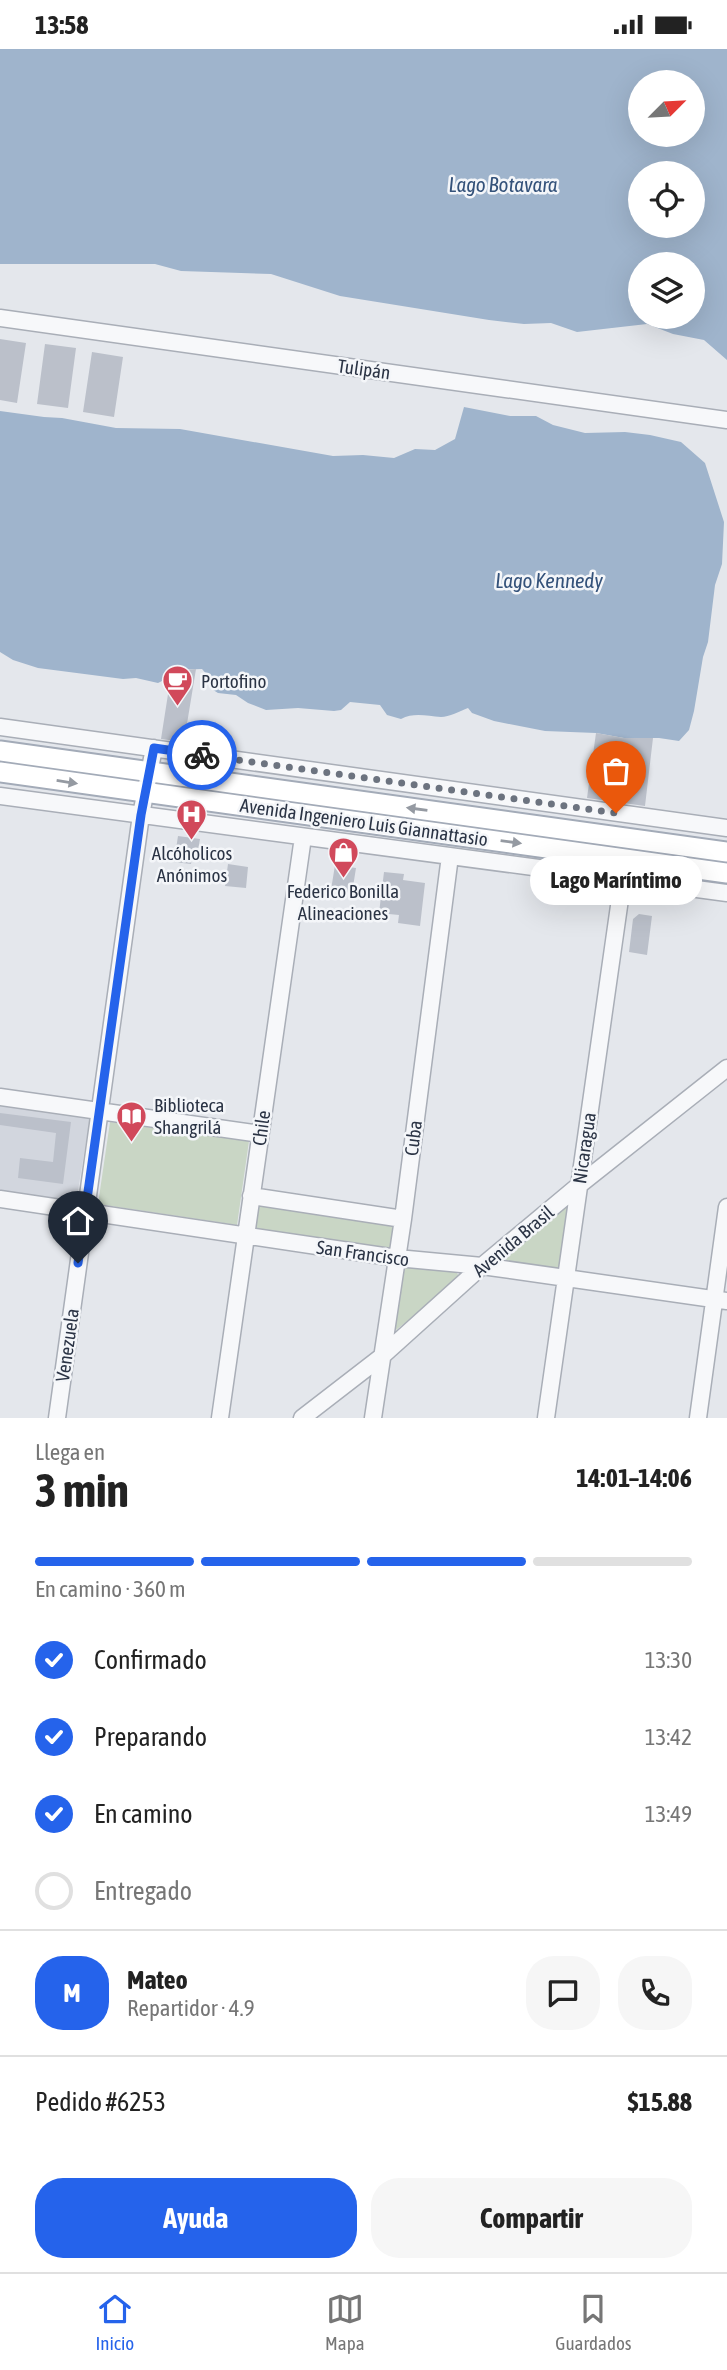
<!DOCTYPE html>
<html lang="es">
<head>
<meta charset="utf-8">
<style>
	:root { --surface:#fff; --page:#f6f6f6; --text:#222; --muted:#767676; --line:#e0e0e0; --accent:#2563eb }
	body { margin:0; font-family:"Asap Condensed",sans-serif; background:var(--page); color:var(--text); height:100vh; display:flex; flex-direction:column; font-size:26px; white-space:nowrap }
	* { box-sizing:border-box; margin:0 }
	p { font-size:23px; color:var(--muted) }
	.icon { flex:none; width:38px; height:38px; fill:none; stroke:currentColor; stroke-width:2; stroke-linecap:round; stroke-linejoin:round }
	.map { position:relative; height:1369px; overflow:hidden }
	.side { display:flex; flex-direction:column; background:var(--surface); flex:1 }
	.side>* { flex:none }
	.needle { width:46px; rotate:66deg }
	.buttons { position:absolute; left:628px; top:21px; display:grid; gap:14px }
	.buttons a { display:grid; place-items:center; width:77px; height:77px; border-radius:50%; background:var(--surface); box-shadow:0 7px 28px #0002; font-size:35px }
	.pin { position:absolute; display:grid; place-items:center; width:60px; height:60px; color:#fff; margin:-72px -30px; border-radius:50% 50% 50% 0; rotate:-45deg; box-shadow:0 0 7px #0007 }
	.pin .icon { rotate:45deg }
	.courier { position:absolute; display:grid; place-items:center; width:70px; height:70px; margin:-35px; border:5px solid #2563eb; border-radius:50%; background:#fff; color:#222; box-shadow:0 2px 9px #0007 }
	.bubble { position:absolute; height:49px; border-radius:24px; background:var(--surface); box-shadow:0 7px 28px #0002; font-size:23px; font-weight:700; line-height:49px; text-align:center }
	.headline em { font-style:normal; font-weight:700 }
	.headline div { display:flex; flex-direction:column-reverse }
	.headline { display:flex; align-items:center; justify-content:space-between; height:119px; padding:0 35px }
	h1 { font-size:46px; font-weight:700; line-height:52px }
	.bar { display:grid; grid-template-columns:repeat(4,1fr); gap:10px 7px; align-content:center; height:84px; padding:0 35px }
	.bar i { height:9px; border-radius:5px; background:var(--line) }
	.bar .active { background:var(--accent) }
	.bar p { grid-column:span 4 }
	.line { display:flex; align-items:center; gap:18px; padding:0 35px; border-top:2px solid var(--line) }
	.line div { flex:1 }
	.round { display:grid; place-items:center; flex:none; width:74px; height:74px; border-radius:28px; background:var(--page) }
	ol { padding:0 35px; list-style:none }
	li { display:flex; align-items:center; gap:21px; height:77px }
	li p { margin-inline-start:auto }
	li .icon { padding:7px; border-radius:50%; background:var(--accent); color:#fff; stroke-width:4 }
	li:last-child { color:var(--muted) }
	li i { width:38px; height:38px; border:4px solid var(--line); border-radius:50% }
	.cta { display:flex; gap:14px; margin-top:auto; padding:14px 35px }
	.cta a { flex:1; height:80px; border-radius:28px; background:var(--accent); color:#fff; font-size:28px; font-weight:700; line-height:80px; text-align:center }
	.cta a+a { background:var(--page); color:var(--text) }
	.status { display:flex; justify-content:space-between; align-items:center; height:49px; padding:0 35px; background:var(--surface); direction:ltr }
	.status svg { height:19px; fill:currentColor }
	.tab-bar { display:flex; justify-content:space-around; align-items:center; height:98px; border-top:2px solid var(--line); background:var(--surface); font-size:19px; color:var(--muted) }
	.tab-bar a { display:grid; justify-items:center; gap:4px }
	.tab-bar .active { color:var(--accent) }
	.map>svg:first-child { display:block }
</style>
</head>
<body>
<div class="status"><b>13:58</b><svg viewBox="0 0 49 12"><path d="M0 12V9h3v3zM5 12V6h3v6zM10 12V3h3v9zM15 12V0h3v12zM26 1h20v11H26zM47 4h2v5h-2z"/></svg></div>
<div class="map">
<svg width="727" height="1369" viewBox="0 0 727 1369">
	<rect width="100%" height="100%" fill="#e4e7ec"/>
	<!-- built -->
	<path fill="#d2d6de" d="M0 1055 90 1068 76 1154 0 1142Z"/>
	<!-- green -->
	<path fill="#c9d6c5" d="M0 708 139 730 138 733 0 717Z
		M156 732 727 809V819L155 735Z
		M110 1073 249 1092 237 1176 98 1155Z
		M259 1156 394 1175 391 1200 255 1182Z
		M565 1157 568 1161 562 1220 557 1223 503 1216 500 1210Z
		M406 1215 455 1222 461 1229 396 1281 394 1272 401 1218Z"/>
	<!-- water -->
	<path fill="#9fb4cc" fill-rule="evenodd" d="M0 0H727V311L704 291 673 285 647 275 577 283 551 274 524 275 489 271 340 247 271 225 181 222 155 215H0ZM640 33H693V86H640ZM640 124H693V177H640ZM640 215H693V268H640Z
		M464 358 510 367H536L553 376 585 384 625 383 650 386 681 393 705 414 724 473 722 515 715 536 708 593 703 608 694 662 689 681 679 692 659 689H624L596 684 545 682 494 672 472 664 468 659C460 662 449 668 441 668 427 667 414 663 401 670L387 666 380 656 350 653 341 661 334 662 298 659 266 661 248 654 236 646 218 644 210 639 209 628 202 620 174 621 168 629 158 634 136 629 123 630 38 619 13 611 0 603V362L44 368 62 369 116 379 180 380 333 407 363 406 394 409 415 400 435 401 455 390Z"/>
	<!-- building -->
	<path fill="#bbc0ca" d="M0 290 26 294 17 354 0 351Z
		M45 295 76 299 68 359 37 355Z
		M92 303 123 308 114 368 83 363Z
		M196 620 184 693 161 690 171 626 178 627 186 621Z
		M596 684 624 689H653L645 757 587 749Z
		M178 787 200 790 198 801 193 800 191 815 174 813Z
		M228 815 248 818 246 839 225 837Z
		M335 816 356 819 352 844 331 841Z
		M384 823 404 825 403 831 425 834 420 877 398 874 399 866 379 864Z
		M639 865 652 867 647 906 629 903 633 870Z
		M0 1064 71 1073 63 1135 18 1129 20 1109 53 1113 56 1084 0 1076Z"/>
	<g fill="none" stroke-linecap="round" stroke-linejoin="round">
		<defs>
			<path id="minor" d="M0 269 727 371
				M0 678 727 779
				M0 747 727 844
				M0 1048 260 1085
				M251 1147 403 1170
				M0 1150 397 1209 482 1217 727 1252
				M57 1369 141 766 154 699
				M220 1369 303 788
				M302 1369 381 1308 482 1217 578 1137 727 1019
				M373 1369 403 1170 450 807
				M546 1369 623 829
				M698 1369 727 1158"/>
			<path id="major" d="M0 702 727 803
				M0 723 727 824"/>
		</defs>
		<!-- minor casing -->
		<use href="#minor" stroke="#a9aeb7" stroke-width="19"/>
		<!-- major casing -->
		<use href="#major" stroke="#a3abb8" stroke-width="23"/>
		<!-- minor -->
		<use href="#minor" stroke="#f7f8fa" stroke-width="16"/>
		<!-- major -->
		<use href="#major" stroke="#fff" stroke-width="19"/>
	</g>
	<!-- one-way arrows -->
	<defs><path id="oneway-solid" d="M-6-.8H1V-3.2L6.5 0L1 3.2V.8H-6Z" transform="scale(1.75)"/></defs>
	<g fill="#959aa2">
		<use href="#oneway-solid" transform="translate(67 733) rotate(9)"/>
		<use href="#oneway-solid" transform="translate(417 760) rotate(-172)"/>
		<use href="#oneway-solid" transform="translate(511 793) rotate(8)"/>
	</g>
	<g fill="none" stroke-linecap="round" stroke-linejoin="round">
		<!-- done -->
		<path stroke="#6c737f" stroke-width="7" stroke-dasharray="0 12.6" d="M202 706 616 764"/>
		<!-- route -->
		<path stroke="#2563eb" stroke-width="9" d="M78 1214 141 766 154 699 202 706"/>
	</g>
	<!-- icons -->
	<defs>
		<symbol id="cafe-pin" viewBox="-11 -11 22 30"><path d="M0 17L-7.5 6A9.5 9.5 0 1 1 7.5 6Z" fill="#d1495b" stroke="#f4f6f9"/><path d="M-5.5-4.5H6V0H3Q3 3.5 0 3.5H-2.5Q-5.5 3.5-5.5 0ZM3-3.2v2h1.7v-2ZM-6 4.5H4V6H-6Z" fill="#fff"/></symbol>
		<symbol id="hospital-pin" viewBox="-11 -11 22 30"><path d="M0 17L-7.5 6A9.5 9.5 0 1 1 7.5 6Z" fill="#d1495b" stroke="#f4f6f9"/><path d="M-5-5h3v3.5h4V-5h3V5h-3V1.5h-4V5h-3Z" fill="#fff"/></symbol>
		<symbol id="shop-pin" viewBox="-11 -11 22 30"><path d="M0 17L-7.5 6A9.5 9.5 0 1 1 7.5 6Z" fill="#d1495b" stroke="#f4f6f9"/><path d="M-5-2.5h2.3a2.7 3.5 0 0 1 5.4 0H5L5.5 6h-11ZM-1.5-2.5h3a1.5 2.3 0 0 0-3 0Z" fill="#fff"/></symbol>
		<symbol id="library-pin" viewBox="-11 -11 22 30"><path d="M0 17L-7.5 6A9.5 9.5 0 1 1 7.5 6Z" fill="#d1495b" stroke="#f4f6f9"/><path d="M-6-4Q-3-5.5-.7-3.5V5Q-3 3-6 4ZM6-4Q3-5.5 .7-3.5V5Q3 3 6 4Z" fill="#fff"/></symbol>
	</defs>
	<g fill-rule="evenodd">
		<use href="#cafe-pin" x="160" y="614" width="35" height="47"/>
		<use href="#hospital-pin" x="174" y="748" width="35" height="47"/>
		<use href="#shop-pin" x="326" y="786" width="35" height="47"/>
		<use href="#library-pin" x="114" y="1050" width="35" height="47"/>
	</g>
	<g text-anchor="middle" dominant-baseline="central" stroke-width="5" stroke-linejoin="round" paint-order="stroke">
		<!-- street labels -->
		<g font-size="19" fill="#2b3445" stroke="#f4f6f9">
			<text transform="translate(364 320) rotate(8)">Tulipán</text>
			<text transform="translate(364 773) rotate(8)">Avenida Ingeniero Luis Giannattasio</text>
			<text transform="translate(261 1079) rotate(-82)">Chile</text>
			<text transform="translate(413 1089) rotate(-83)">Cuba</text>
			<text transform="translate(584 1099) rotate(-82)">Nicaragua</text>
			<text transform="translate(513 1192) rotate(-40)">Avenida Brasil</text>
			<text transform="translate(363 1204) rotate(8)">San Francisco</text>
			<text transform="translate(67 1296) rotate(-82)">Venezuela</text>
		</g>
		<!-- poi labels -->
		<g font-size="19" fill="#2b3445" stroke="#f4f6f9" text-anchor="start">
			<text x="201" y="632">Portofino</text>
			<text x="192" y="804" text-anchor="middle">Alcóholicos<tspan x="192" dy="22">Anónimos</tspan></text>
			<text x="343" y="842" text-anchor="middle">Federico Bonilla<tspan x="343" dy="22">Alineaciones</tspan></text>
			<text x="154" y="1056">Biblioteca<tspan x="154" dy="22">Shangrilá</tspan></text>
		</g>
		<!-- water labels -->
		<g font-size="21" font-style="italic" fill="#34527a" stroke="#f4f6f9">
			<text x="503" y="135">Lago Botavara</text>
			<text x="549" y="531">Lago Kennedy</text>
		</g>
	</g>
</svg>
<div class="buttons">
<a><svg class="needle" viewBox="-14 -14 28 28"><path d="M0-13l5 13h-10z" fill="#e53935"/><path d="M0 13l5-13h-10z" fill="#767676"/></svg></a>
<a><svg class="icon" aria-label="locate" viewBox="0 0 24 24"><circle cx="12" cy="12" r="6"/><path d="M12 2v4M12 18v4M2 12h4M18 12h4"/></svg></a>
<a><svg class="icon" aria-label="layers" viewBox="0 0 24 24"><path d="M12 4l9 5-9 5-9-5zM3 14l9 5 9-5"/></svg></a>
</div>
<div class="pin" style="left:616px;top:764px;background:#ea580c"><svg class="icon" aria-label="bag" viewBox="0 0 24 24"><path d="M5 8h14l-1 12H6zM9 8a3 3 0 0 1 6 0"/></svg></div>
<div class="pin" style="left:78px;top:1214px;background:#1f2937"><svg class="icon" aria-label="home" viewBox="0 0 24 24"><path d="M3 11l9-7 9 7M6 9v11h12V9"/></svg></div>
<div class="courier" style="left:202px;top:706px"><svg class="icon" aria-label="bike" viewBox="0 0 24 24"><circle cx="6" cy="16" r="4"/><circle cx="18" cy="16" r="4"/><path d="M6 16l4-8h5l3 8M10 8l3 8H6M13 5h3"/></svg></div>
<div class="bubble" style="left:530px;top:807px;width:172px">Lago Maríntimo</div>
</div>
<section class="side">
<div class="headline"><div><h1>3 min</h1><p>Llega en</p></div><em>14:01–14:06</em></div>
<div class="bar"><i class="active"></i><i class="active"></i><i class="active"></i><i></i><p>En camino · 360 m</p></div>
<ol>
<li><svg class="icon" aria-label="check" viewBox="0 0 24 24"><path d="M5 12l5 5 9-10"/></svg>Confirmado<p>13:30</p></li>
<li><svg class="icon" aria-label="check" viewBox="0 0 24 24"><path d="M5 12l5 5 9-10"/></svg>Preparando<p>13:42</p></li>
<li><svg class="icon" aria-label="check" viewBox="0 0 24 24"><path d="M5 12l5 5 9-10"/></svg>En camino<p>13:49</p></li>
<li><i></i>Entregado</li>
</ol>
<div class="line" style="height:126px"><b class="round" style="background:var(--accent);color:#fff">M</b><div><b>Mateo</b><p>Repartidor · 4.9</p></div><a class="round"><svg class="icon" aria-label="chat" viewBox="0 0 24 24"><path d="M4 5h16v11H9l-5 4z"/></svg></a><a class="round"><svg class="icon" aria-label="phone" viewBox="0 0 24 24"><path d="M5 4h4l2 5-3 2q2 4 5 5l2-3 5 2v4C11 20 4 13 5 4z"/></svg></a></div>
<div class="line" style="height:91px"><div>Pedido #6253</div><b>$15.88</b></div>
<div class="cta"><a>Ayuda</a><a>Compartir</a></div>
</section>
<nav class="tab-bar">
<a class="active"><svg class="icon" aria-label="home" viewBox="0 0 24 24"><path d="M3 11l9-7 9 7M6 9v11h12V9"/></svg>Inicio</a>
<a><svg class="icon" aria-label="map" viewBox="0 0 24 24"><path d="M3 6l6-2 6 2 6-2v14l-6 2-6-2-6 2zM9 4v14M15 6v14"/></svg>Mapa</a>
<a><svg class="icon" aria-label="saved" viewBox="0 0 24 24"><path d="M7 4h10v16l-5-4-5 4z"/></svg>Guardados</a>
</nav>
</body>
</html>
